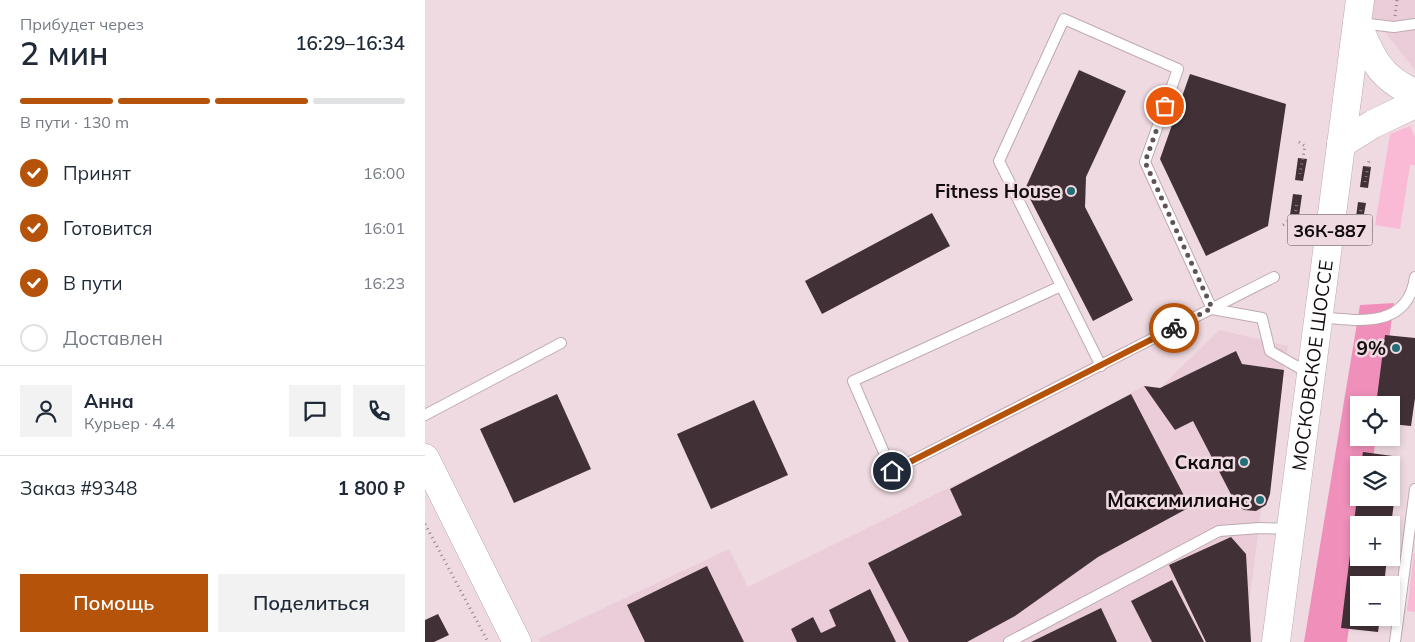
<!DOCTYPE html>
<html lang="ru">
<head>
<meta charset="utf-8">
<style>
	:root { --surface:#fff; --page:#f2f2f3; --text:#1f2937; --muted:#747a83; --line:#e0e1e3; --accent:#b45309 }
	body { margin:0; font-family:Mulish,sans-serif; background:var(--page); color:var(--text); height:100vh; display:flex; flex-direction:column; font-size:19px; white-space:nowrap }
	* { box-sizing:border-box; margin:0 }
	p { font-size:16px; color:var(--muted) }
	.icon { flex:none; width:28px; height:28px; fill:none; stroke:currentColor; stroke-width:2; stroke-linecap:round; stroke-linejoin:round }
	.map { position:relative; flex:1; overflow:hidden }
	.drawer { display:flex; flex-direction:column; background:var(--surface); width:425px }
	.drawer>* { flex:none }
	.fabs { position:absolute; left:925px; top:396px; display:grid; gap:10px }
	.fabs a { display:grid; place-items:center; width:50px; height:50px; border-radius:0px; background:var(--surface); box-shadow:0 2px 8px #0003; font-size:25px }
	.pin { position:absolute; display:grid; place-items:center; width:42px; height:42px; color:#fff; margin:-21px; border:2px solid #fff; border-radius:50%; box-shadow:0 1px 5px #0007 }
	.courier { position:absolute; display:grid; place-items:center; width:50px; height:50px; margin:-25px; border:4px solid #b45309; border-radius:50%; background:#fff; color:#222; box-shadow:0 1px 6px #0007 }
	.summary em { font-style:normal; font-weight:600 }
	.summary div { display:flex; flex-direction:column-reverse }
	.summary { display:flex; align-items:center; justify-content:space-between; height:85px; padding:0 20px }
	h1 { font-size:32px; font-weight:600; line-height:38px }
	.bar { display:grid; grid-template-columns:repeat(4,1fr); gap:8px 5px; align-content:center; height:60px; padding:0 20px }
	.bar i { height:6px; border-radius:4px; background:var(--line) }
	.bar .selected { background:var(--accent) }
	.bar p { grid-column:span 4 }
	.line { display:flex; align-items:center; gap:12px; padding:0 20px; border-top:1px solid var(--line) }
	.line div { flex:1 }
	.round { display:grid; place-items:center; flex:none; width:52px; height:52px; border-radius:0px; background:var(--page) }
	ol { padding:0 20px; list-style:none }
	li { display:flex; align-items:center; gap:15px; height:55px }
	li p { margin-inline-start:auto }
	li .icon { padding:5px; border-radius:50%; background:var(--accent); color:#fff; stroke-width:4 }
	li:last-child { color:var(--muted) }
	li i { width:28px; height:28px; border:2px solid var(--line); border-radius:50% }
	.action { display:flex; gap:10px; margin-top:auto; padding:10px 20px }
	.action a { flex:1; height:58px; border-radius:0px; background:var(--accent); color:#fff; font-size:20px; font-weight:600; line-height:58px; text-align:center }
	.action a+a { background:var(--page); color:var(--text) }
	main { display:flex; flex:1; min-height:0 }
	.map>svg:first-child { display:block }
</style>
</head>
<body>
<main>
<section class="drawer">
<div class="summary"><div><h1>2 мин</h1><p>Прибудет через</p></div><em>16:29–16:34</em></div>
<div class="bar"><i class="selected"></i><i class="selected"></i><i class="selected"></i><i></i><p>В пути · 130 m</p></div>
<ol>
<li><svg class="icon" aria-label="check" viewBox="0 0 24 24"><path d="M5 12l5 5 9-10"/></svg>Принят<p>16:00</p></li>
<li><svg class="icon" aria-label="check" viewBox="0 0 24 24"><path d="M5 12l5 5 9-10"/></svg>Готовится<p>16:01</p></li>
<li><svg class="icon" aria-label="check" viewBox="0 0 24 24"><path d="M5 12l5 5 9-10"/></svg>В пути<p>16:23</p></li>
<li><i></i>Доставлен</li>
</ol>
<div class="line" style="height:90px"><a class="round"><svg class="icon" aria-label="person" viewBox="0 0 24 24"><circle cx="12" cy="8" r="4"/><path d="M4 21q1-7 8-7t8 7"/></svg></a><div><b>Анна</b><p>Курьер · 4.4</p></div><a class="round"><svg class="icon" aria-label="chat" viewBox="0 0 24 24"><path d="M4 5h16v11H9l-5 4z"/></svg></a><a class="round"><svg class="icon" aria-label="phone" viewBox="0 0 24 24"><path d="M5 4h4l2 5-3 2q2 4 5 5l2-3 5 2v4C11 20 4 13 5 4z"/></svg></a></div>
<div class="line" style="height:65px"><div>Заказ #9348</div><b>1 800 ₽</b></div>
<div class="action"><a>Помощь</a><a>Поделиться</a></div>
</section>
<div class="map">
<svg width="990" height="642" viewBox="0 0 990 642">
	<rect width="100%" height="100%" fill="#f0dae2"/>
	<!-- built -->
	<path fill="#eacdd8" d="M948 0H990V70L946 15Z
		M794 330 863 346 845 443 819 642H115L113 639 304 549 323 587 586 457 719 386 735 388Z"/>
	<!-- green -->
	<path fill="#fab9d4" d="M985 126 990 137V165H985L975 229 950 225 965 134Z
		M989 553H990V612L982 611Z"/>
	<!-- forest -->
	<path fill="#f090ba" d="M969 303 955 405H934V438H951L947 465H934V498H942L938 525H934V557L922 642H879L935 305Z"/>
	<!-- building -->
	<path fill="#413137" d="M654 70 701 91 661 177 660 207 708 300 668 321 600 189Z
		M765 74 861 104 843 226 781 256 735 159Z
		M873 158 882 159 878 181 870 180Z
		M938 166 946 167 943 188 935 187Z
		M868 194 877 195 874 216 865 215Z
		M933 202 941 203 937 225 930 224Z
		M507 213 525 246 397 314 380 281Z
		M960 335 990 338V398L986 426 966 424V405H951Z
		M811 351 817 364 859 370 845 494 841 505 831 511 819 510 811 504 768 421 750 430 719 386 735 388Z
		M132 394 166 469 89 503 55 429Z
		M706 394 765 507 673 557 590 616 542 642H484L443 563 537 515 525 489Z
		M329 400 363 475 286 509 252 434Z
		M938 452 975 457 966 525H934V558H962L959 585H934V618H955L953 632 916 628 932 498H966V465H936Z
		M806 537 821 554 826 642H781L744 565Z
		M282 566 319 642H220L202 605Z
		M747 580 779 642H727L706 601Z
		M445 589 471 642H372L366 629 388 617 396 633 411 626 404 610Z
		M676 608 692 642H606Z
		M13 614 24 635 9 642H0V620Z"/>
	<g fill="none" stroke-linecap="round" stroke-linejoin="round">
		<defs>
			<path id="lane" d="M935 23 969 27 990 24
				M636 286 428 381 467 471 849 277
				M895 317C933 321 983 329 990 277
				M676 366 574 161 639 19 753 69 720 162 787 309 837 318 845 351 885 374
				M0 415 136 343
				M584 642 794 531 835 528 865 529
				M970 642 990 489"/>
			<path id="secondary" d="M932 23C946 56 954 78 990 93
				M916 144 948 124 990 104
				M0 458 92 642"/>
			<g id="primary">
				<path id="s1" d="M851 642 935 0"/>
			</g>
		</defs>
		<!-- lane casing -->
		<use href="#lane" stroke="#beaab2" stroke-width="12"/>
		<!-- secondary casing -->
		<use href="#secondary" stroke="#beaab2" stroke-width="29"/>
		<!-- primary casing -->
		<use href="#primary" stroke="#beaab2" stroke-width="29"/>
		<!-- path -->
		<path stroke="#918187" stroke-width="3" stroke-dasharray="1 4" stroke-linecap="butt" d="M970 16 972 0
			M874 142 880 146 875 174
			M940 182 944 161
			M858 225 870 216 872 201
			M927 237 934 233 936 206
			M0 524 63 642"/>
		<!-- lane -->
		<use href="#lane" stroke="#fff" stroke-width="10"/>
		<!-- secondary -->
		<use href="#secondary" stroke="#fff" stroke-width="28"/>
		<!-- primary -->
		<use href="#primary" stroke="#fff" stroke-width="28"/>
	</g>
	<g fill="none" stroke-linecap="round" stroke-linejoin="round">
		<!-- done -->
		<path stroke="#605358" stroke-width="5" stroke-dasharray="0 9" d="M740 106 720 162 787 308 749 328"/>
		<!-- route -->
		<path stroke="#b45309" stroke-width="6" d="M467 471 749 328"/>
	</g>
	<!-- markers -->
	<g fill="#236d74" stroke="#f0dae2" stroke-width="2">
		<circle cx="646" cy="191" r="5"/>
		<circle cx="971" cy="348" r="5"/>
		<circle cx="819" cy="462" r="5"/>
		<circle cx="835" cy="500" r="5"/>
	</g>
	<g text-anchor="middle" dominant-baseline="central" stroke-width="5" stroke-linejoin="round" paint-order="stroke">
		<!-- shield labels -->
		<rect fill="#f0dae2" stroke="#55494e" stroke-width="1" x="862.5" y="214.5" width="85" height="31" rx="4"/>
		<g font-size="18" font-weight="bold" fill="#120b0e">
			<text x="905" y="230">36К-887</text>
		</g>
		<!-- poi labels -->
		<g font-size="19" font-weight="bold" fill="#120b0e" stroke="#f0dae2" text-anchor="end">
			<text x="636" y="191">Fitness House</text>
			<text x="961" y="348">9%</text>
			<text x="809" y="462">Скала</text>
			<text x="825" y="500">Максимилианс</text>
		</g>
		<!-- street labels -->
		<g font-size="19" fill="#120b0e" stroke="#f0dae2">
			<text stroke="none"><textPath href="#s1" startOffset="279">МОСКОВСКОЕ ШОССЕ</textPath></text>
		</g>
	</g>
</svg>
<div class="fabs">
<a><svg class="icon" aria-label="locate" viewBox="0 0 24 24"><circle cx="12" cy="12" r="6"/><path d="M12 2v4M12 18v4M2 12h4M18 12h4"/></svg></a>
<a><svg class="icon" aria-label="layers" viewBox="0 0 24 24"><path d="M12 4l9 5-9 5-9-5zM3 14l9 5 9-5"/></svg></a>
<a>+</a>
<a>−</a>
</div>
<div class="pin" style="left:740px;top:106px;background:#ea580c"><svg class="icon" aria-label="bag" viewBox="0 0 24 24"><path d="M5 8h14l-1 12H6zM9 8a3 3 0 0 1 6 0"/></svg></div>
<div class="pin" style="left:467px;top:471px;background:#1f2937"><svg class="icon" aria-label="home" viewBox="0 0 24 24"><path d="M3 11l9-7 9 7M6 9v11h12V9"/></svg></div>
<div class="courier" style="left:749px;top:328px"><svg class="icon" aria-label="bike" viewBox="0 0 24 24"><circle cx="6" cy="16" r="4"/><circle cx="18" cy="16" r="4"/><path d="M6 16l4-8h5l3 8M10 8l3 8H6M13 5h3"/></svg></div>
</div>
</main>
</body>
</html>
